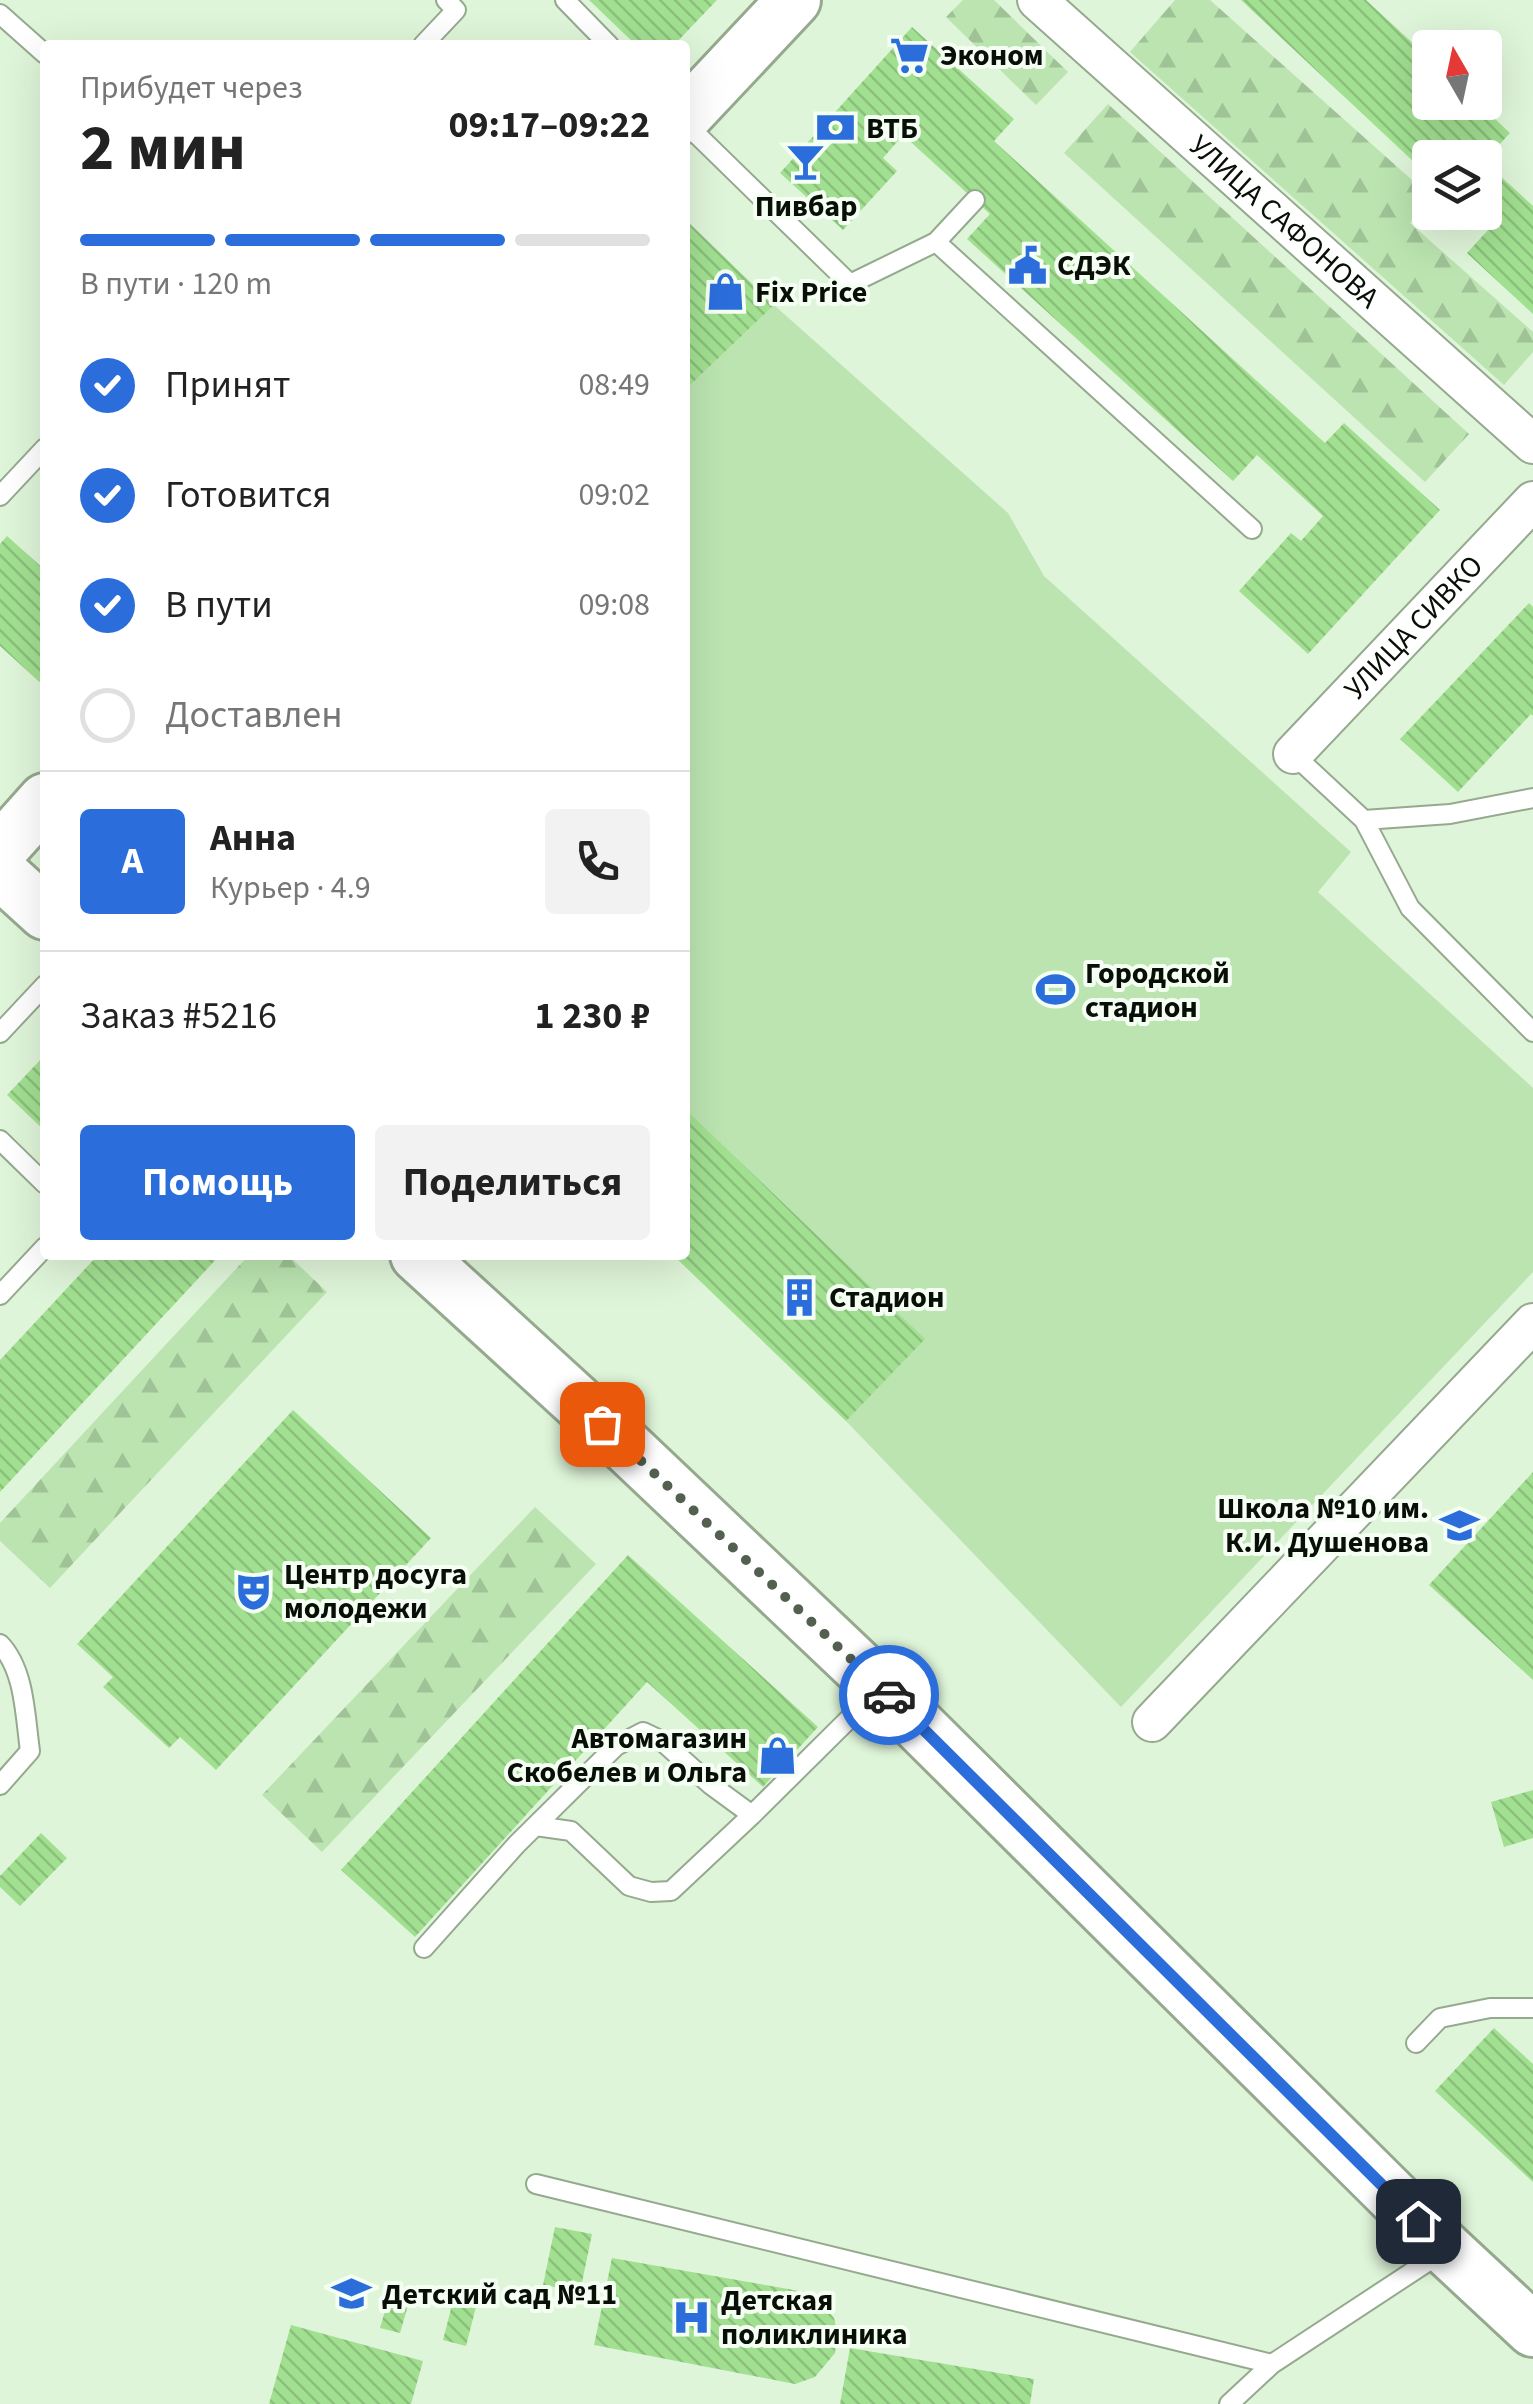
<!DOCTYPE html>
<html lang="ru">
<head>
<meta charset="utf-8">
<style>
	:root { --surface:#fff; --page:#f2f2f2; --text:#222; --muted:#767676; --line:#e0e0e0; --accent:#2b6edb }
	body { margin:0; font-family:"Source Sans 3",sans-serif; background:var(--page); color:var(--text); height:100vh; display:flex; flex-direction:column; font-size:38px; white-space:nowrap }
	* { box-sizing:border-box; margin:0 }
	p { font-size:32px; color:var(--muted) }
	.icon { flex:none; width:55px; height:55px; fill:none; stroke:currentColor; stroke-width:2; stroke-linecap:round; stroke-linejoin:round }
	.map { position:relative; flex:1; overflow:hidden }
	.drawer { position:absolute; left:40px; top:40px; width:650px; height:1220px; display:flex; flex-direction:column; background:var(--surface); border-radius:10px; box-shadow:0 10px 40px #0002 }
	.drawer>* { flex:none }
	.needle { width:65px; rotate:351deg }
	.buttons { position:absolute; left:1412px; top:30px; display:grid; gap:20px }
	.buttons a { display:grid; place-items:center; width:90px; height:90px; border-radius:10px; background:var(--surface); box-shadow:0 10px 40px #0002; font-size:50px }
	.pin { position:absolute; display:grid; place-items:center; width:85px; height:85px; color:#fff; margin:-42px; border-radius:20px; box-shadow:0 5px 15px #0006 }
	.courier { position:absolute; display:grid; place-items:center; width:100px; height:100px; margin:-50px; border:8px solid #2b6edb; border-radius:50%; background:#fff; color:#222; box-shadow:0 2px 12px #0007 }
	.summary em { font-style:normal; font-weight:700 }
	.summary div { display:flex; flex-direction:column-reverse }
	.summary { display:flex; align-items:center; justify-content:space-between; height:170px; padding:0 40px }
	h1 { font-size:65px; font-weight:700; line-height:75px }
	.bar { display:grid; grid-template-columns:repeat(4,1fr); gap:15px 10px; align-content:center; height:120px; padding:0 40px }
	.bar i { height:12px; border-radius:8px; background:var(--line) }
	.bar .selected { background:var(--accent) }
	.bar p { grid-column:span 4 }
	.line { display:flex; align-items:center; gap:25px; padding:0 40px; border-top:2px solid var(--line) }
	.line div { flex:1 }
	.round { display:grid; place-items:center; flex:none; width:105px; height:105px; border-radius:10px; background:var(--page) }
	ol { padding:0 40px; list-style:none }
	li { display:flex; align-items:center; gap:30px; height:110px }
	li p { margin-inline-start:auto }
	li .icon { padding:10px; border-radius:50%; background:var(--accent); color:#fff; stroke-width:4 }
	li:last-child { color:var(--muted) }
	li i { width:55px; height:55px; border:5px solid var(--line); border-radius:50% }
	.primary-button { display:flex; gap:20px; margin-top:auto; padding:20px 40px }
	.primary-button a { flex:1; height:115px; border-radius:10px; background:var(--accent); color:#fff; font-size:40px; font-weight:700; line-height:115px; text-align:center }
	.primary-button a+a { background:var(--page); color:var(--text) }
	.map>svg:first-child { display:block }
</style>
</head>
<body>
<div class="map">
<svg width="1533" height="2404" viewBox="0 0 1533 2404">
	<defs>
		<pattern id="forest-firs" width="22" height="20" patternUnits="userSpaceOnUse" patternTransform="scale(2.5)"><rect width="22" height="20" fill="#bbe4b0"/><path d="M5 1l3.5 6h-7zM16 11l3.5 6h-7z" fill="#9fc296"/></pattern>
		<pattern id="building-back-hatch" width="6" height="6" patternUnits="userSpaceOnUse" patternTransform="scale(2.5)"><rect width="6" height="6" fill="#a2e091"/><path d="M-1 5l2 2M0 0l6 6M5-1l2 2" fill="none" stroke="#8abf7c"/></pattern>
	</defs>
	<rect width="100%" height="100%" fill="#dff5d9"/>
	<!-- forest -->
	<path fill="url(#forest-firs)" d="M963 0H994L1068 72 1036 105 946 17Z
		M1175 0H1210L1430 196 1410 223 1533 332V352L1504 385 1130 52Z
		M1108 104 1469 434 1425 482 1064 153Z
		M249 1255H288L327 1292 50 1588 0 1541V1523Z
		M535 1507 596 1564 322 1852 262 1795Z"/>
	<!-- park -->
	<path fill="#bbe4b0" d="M774 305 1008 513 1044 576 1351 852 1318 892 1533 1088V1272L1121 1707 846 1421 673 1255H685V390Z"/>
	<!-- building -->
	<path fill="url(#building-back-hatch)" d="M589 0H717L674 45H636Z
		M1241 0H1366L1430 59V102H1477L1510 133 1487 158H1430V177Z
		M912 27 1014 119 994 141 1325 443 1344 423 1440 510 1308 654 1239 591 1291 533 1301 541 1323 516 1257 455 1233 481 967 239 990 214 903 135 883 158 897 171 843 230 780 173Z
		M1485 162 1533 206V314L1467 253 1488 230 1469 212H1485Z
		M685 219 774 305 685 390Z
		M7 536 45 570V687L0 646V544Z
		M1529 603 1533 607V716L1531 714 1458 792 1400 739Z
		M45 1055V1131L7 1095Z
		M685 1109 925 1339 846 1421 673 1255H685Z
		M98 1255H220L0 1492V1360Z
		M293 1410 431 1538 216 1770 180 1737 169 1748 103 1687 113 1677 77 1644Z
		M1533 1472V1680L1429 1585Z
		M628 1555 818 1727 763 1787 647 1682 415 1937 341 1870Z
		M1533 1790V1838L1504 1847 1491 1802Z
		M41 1833 67 1858 20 1906 0 1887V1876Z
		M1494 2028 1533 2064V2182L1435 2091Z
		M555 2227 592 2234 580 2292 543 2285Z
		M612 2258 805 2292 817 2298 834 2318 837 2331 835 2353 815 2377 795 2384 594 2345Z
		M392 2287 412 2292 400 2333 380 2328Z
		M456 2289 479 2295 466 2346 443 2340Z
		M291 2325 423 2361 411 2404H269Z
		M850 2348 1034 2379 1030 2404H840Z"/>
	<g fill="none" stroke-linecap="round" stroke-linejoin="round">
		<defs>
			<path id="lane" d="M565 0 609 45
				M0 14 45 54
				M423 45 456 10 446 0
				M685 123 850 284 936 242 1252 529
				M936 242 975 200
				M0 496 45 448
				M1293 754 1364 820 1410 908 1533 1032
				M1364 820 1450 814 1533 798
				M0 1033 45 985
				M0 1140 45 1184
				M0 1295 45 1247
				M0 1644C25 1670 25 1716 30 1751L0 1785
				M536 1826 571 1831 629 1886 651 1892 671 1891 752 1815
				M424 1948 517 1844 616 1746 643 1732 662 1741 711 1785 752 1815 877 1691
				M1416 2043 1440 2018 1490 2008H1533
				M536 2184 1272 2364
				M1229 2404 1272 2364 1444 2251"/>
			<g id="street">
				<path id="s1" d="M1037 0 1533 444"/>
				<path id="s2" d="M1293 754 1533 501"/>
				<path d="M1152 1722 1533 1323"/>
			</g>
			<path id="secondary" d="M685 116 794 0
				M0 850 45 800
				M0 872 45 913
				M417 1255 629 1449 881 1688 1446 2249 1533 2330"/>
		</defs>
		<!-- lane casing -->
		<use href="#lane" stroke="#95a98f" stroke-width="22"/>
		<!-- street casing -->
		<use href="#street" stroke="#95a98f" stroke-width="42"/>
		<!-- secondary casing -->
		<use href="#secondary" stroke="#95a98f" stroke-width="58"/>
		<!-- lane -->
		<use href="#lane" stroke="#fff" stroke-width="18"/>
		<!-- street -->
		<use href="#street" stroke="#fff" stroke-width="38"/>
		<!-- secondary -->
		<use href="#secondary" stroke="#fff" stroke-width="52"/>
	</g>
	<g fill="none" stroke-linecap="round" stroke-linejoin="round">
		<!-- done -->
		<path stroke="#536050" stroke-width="10" stroke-dasharray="0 18" d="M602 1424 889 1695"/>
		<!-- route -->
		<path stroke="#2b6edb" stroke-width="12" d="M889 1695 1418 2221"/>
	</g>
	<!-- icons -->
	<defs>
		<symbol id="supermarket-bare" viewBox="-9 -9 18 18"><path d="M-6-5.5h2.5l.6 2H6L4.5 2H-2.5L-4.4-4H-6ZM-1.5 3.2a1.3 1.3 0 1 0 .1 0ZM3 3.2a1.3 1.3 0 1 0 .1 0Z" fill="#2b6edb" stroke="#f5fef2" stroke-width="2.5" paint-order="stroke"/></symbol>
		<symbol id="bank-bare" viewBox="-9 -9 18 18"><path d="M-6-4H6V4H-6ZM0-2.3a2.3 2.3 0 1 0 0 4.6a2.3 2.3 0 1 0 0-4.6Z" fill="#2b6edb" stroke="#f5fef2" stroke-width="2.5" paint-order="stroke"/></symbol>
		<symbol id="bar-bare" viewBox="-9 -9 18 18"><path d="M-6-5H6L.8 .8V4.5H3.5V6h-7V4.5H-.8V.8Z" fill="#2b6edb" stroke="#f5fef2" stroke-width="2.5" paint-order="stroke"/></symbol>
		<symbol id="civic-bare" viewBox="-9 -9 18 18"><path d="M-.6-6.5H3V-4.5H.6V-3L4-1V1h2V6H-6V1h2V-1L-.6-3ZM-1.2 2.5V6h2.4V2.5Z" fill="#2b6edb" stroke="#f5fef2" stroke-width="2.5" paint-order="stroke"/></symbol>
		<symbol id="shop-bare" viewBox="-9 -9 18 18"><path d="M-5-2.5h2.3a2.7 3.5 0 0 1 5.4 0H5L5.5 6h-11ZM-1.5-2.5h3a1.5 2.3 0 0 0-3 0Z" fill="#2b6edb" stroke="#f5fef2" stroke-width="2.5" paint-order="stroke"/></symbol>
		<symbol id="stadium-bare" viewBox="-9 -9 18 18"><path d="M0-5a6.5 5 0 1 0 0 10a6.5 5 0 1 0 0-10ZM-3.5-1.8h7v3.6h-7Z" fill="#2b6edb" stroke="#f5fef2" stroke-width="2.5" paint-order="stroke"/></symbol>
		<symbol id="building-bare" viewBox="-9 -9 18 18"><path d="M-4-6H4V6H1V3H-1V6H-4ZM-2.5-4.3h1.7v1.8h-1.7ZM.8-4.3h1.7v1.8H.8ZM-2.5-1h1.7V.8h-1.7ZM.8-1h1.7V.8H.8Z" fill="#2b6edb" stroke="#f5fef2" stroke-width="2.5" paint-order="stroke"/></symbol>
		<symbol id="school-bare" viewBox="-9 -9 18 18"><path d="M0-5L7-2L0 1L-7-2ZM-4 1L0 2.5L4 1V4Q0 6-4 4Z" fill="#2b6edb" stroke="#f5fef2" stroke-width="2.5" paint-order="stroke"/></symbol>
		<symbol id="theatre-bare" viewBox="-9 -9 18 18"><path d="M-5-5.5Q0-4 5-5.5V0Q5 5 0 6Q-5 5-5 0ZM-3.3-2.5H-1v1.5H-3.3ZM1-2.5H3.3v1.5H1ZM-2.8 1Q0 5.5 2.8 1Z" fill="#2b6edb" stroke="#f5fef2" stroke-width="2.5" paint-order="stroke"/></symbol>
		<symbol id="hospital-bare" viewBox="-9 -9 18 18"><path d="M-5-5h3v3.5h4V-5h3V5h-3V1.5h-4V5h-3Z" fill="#2b6edb" stroke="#f5fef2" stroke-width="2.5" paint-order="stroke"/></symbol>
	</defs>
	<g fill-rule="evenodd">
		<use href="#supermarket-bare" x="882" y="28" width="55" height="55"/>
		<use href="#bank-bare" x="808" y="100" width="55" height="55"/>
		<use href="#bar-bare" x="778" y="134" width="55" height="55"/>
		<use href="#civic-bare" x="1000" y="238" width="55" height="55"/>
		<use href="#shop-bare" x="698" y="264" width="55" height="55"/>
		<use href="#stadium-bare" x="1028" y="962" width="55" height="55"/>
		<use href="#building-bare" x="772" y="1270" width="55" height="55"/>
		<use href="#school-bare" x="1432" y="1498" width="55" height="55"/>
		<use href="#theatre-bare" x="226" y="1564" width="55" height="55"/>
		<use href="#shop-bare" x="750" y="1728" width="55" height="55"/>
		<use href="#school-bare" x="324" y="2266" width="55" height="55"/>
		<use href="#hospital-bare" x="664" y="2290" width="55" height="55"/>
	</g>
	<g text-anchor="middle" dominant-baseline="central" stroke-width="8" stroke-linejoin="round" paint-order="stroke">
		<!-- poi labels -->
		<g font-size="30" font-weight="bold" fill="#080f06" stroke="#f5fef2" text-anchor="start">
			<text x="940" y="55">Эконом</text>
			<text x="866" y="128">ВТБ</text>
			<text x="806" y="206" text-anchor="middle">Пивбар</text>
			<text x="1057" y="265">СДЭК</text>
			<text x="755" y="292">Fix Price</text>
			<text x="1085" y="973">Городской<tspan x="1085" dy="34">стадион</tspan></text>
			<text x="829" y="1297">Стадион</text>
			<text x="1429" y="1508" text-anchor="end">Школа №10 им.<tspan x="1429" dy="34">К.И. Душенова</tspan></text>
			<text x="284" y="1574">Центр досуга<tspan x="284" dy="34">молодежи</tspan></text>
			<text x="747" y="1738" text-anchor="end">Автомагазин<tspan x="747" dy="34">Скобелев и Ольга</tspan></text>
			<text x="382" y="2294">Детский сад №11</text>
			<text x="721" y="2300">Детская<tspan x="721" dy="34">поликлиника</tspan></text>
		</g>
		<!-- street labels -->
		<g font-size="30" fill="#080f06" stroke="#f5fef2">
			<text stroke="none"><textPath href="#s1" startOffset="332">УЛИЦА САФОНОВА</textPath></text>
			<text stroke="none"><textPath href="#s2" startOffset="175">УЛИЦА СИВКО</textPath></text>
		</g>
	</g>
</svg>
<div class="buttons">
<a><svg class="needle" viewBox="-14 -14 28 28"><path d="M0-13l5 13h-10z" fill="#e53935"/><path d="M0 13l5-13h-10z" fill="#767676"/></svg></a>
<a><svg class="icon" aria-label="layers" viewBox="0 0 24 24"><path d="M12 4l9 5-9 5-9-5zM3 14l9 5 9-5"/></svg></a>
</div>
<div class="pin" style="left:602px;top:1424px;background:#ea580c"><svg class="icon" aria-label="bag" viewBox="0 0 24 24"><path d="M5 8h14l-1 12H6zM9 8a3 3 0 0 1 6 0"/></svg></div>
<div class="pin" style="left:1418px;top:2221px;background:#1f2937"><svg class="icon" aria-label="home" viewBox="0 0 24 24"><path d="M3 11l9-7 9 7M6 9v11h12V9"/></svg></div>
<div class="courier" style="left:889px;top:1695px"><svg class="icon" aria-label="car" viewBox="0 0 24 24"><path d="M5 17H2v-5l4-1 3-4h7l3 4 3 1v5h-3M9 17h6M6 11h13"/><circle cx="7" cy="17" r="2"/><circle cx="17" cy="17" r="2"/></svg></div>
<section class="drawer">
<div class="summary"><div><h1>2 мин</h1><p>Прибудет через</p></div><em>09:17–09:22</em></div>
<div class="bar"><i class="selected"></i><i class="selected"></i><i class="selected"></i><i></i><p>В пути · 120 m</p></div>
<ol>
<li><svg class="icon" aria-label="check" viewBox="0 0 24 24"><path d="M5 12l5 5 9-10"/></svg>Принят<p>08:49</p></li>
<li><svg class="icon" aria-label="check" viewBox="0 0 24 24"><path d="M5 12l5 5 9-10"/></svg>Готовится<p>09:02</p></li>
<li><svg class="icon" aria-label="check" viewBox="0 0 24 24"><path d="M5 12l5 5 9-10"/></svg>В пути<p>09:08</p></li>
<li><i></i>Доставлен</li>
</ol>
<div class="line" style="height:180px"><b class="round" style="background:var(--accent);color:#fff">А</b><div><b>Анна</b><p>Курьер · 4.9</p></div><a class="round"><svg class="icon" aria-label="phone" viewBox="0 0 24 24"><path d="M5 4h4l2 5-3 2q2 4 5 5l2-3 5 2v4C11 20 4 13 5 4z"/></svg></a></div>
<div class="line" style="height:130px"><div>Заказ #5216</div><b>1 230 ₽</b></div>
<div class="primary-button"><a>Помощь</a><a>Поделиться</a></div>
</section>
</div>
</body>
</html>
